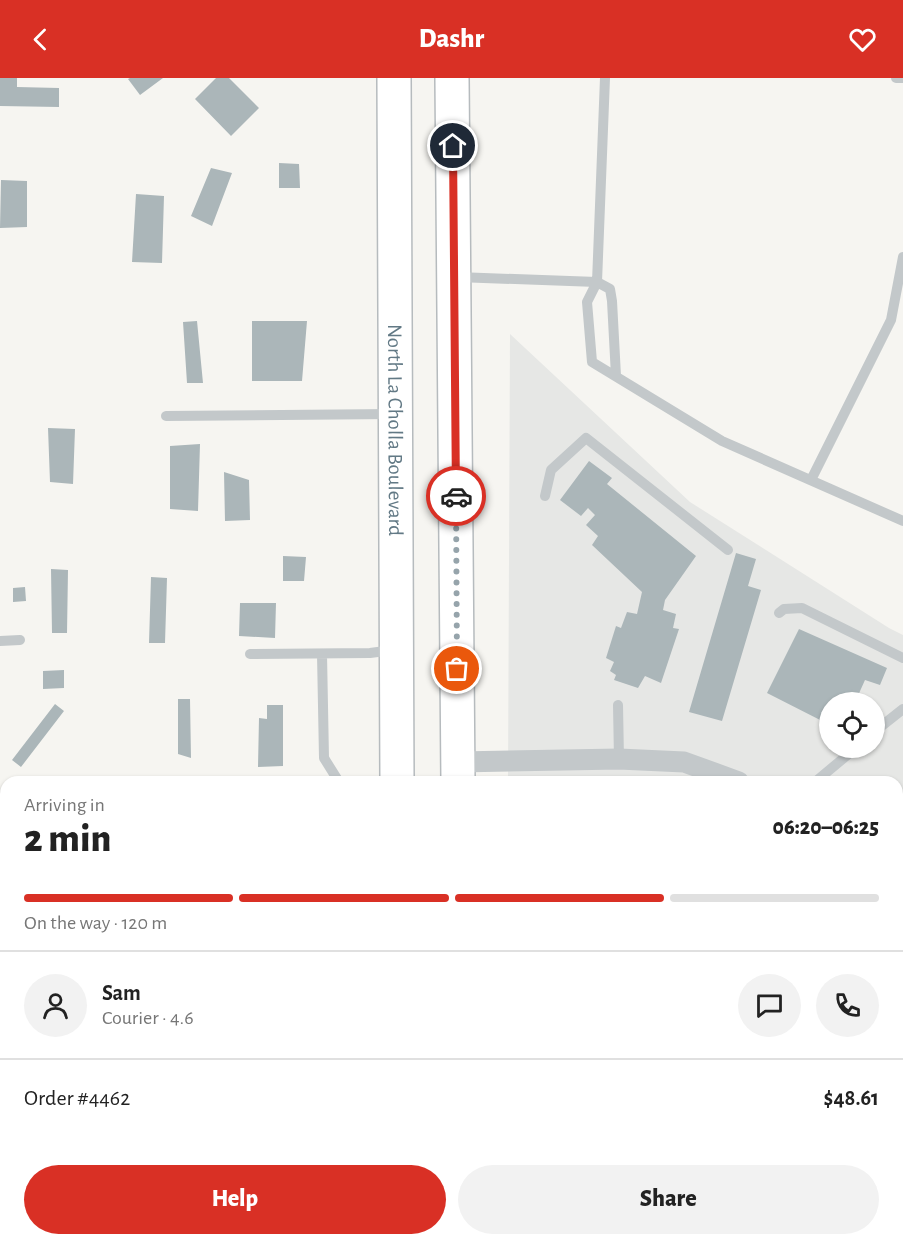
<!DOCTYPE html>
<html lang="en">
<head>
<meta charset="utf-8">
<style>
	:root { --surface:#fff; --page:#f2f2f2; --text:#222; --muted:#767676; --line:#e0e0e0; --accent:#d93025 }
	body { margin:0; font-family:"Alegreya Sans",sans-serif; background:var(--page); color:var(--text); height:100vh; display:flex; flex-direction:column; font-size:22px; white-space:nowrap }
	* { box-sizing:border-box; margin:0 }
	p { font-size:20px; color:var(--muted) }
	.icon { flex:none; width:33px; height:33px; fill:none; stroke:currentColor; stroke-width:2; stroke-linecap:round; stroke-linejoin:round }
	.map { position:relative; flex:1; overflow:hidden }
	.details { position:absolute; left:0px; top:698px; width:903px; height:470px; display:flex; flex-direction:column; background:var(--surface); border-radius:18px 18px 0 0; box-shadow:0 2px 4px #0004 }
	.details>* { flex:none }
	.controls { position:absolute; left:819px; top:614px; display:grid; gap:12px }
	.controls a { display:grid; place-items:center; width:66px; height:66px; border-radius:50%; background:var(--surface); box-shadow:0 2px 4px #0004; font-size:30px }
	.pin { position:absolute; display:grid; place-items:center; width:51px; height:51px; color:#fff; margin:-26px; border:3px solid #fff; border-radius:50%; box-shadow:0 2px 6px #0007 }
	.courier { position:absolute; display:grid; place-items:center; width:60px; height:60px; margin:-30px; border:4px solid #d93025; border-radius:50%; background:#fff; color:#222; box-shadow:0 2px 8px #0007 }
	.overview em { font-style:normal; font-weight:800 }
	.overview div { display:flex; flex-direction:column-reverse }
	.overview { display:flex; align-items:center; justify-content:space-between; height:102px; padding:0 24px }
	h1 { font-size:39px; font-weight:800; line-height:45px }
	.bar { display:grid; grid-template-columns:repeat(4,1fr); gap:9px 6px; align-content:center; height:72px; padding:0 24px }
	.bar i { height:8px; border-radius:4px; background:var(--line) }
	.bar .current { background:var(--accent) }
	.bar p { grid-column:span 4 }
	.line { display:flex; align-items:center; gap:15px; padding:0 24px; border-top:2px solid var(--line) }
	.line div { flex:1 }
	.round { display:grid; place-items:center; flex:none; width:63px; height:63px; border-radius:32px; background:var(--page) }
	.action { display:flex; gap:12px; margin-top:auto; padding:12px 24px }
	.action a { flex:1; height:69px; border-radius:36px; background:var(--accent); color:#fff; font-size:24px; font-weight:800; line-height:69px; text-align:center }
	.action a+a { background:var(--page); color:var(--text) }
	header { display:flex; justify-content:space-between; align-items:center; height:78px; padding:0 24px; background:var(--accent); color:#fff; font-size:27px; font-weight:800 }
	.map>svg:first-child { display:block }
</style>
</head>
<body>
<header><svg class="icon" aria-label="back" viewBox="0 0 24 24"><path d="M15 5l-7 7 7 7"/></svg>Dashr<svg class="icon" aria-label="heart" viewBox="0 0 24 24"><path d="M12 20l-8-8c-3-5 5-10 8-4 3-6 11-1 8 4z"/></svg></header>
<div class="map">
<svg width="903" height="1166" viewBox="0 0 903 1166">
	<rect width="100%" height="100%" fill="#f6f5f1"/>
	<!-- built -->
	<path fill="#e6e7e5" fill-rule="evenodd" d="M510 256 690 424 889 550 903 557V824H897V704H508ZM830 624H874V669H830Z
		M897 1081 903 1082V1166H512V1161H897Z"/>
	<!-- building -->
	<path fill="#abb6b9" d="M0 0H17V9L59 10V29L0 28Z
		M130 0H163L140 17 128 1Z
		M216 0H229L259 30 231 58 195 21Z
		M279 85 299 86 300 110H279Z
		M211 90 232 95 212 148 191 138Z
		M1 102 27 103V149L0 150Z
		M136 116 164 118 162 185 132 184Z
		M197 243 203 305H187L183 244Z
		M252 243H307L302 303H252Z
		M48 350 75 351 73 406 50 404Z
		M200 366 198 433 170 431V368Z
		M589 383 612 400 607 406 696 478 665 522 663 532 676 536 673 550 679 551 661 605 645 598 638 610 614 602 616 597 610 593 614 584 606 580 616 548 621 550 627 534 637 536 642 514 592 467 598 458 586 447 595 437 588 430 581 438 560 422Z
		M224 394 249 402 250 442 225 443Z
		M736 475 756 481 748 508 761 512 722 643 689 634Z
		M283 478 306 479 304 503H283Z
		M51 491 68 492 67 555H52Z
		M151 499 167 500 165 565H149Z
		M25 509 26 523 13 524V510Z
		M240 525H276L275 560 239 558Z
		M799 551 887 590 880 607 865 602 856 622 840 616 836 624H830V638L826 645 767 615Z
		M64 592V610L43 611V593Z
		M178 621H190L191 680 178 676Z
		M55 626 64 633 21 689 12 682Z
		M267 627H283V688L258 689 259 640 267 641Z
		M0 796 6 798V823L0 833Z"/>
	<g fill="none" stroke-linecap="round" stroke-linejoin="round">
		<defs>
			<path id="secondary" d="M897 1064H903"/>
			<g id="primary">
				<path id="s1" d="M394 0 397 704"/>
				<path d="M452 0 458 704"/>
				<path d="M466 1161V1166"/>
				<path d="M398 1166V1161"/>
			</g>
		</defs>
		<!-- secondary casing -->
		<use href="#secondary" stroke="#b7bdc1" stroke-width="32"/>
		<!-- primary casing -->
		<use href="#primary" stroke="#b6bbbe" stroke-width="36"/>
		<!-- lane -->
		<path stroke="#c3c8ca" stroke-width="10" d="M605 0 597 204 587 224 592 284 722 363 903 443
			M896 0H903
			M457 199 597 204 610 211 612 223 616 298
			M166 338 392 336
			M811 402 891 242 903 179
			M545 418 551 392 586 360 728 472
			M779 535 784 531 802 530 903 580
			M0 563 20 562
			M250 576 370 575 393 572
			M322 576 324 680 339 704
			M618 627 619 681
			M874 654 903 631
			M815 704 857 669
			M300 1166 309 1161
			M682 1166V1161"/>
		<!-- street -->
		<path stroke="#c3c8ca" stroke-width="21" d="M458 684 619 681 684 684 739 704
			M897 871 903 890
			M0 1048H6"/>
		<!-- secondary -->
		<use href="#secondary" stroke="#fff" stroke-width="28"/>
		<!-- primary -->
		<use href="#primary" stroke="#fff" stroke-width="33"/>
	</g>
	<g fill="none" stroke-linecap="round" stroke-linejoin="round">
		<!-- done -->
		<path stroke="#96a4ab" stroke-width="6" stroke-dasharray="0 10.8" d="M456 418 457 591"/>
		<!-- route -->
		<path stroke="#d93025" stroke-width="8" d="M453 68 456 418"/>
	</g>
	<g text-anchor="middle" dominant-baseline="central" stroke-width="6" stroke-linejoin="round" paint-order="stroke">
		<!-- street labels -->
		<g font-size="21" fill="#627985" stroke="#fff">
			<text stroke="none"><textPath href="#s1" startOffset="352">North La Cholla Boulevard</textPath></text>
		</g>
	</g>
</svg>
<div class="controls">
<a><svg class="icon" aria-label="locate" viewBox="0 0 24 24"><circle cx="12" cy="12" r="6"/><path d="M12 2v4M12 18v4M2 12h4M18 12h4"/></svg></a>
</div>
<div class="pin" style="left:457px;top:591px;background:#ea580c"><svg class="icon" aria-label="bag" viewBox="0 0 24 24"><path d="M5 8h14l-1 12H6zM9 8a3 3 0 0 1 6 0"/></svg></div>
<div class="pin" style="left:453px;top:68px;background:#1f2937"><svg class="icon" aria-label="home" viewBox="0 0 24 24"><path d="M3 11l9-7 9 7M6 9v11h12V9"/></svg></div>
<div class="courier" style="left:456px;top:418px"><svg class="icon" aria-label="car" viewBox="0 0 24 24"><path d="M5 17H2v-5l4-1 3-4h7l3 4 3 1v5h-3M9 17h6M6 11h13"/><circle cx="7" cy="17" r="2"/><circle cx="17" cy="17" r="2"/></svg></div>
<section class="details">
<div class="overview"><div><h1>2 min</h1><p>Arriving in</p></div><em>06:20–06:25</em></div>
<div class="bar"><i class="current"></i><i class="current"></i><i class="current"></i><i></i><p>On the way · 120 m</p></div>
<div class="line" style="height:108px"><a class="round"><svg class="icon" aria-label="person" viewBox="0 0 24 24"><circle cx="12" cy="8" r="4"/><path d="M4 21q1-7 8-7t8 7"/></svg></a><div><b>Sam</b><p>Courier · 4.6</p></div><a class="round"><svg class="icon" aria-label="chat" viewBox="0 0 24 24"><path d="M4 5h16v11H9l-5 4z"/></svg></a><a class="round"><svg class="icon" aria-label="phone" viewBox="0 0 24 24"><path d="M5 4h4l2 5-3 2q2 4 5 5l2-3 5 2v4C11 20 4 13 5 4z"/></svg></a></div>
<div class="line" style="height:78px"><div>Order #4462</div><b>$48.61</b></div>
<div class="action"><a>Help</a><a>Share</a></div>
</section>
</div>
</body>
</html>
